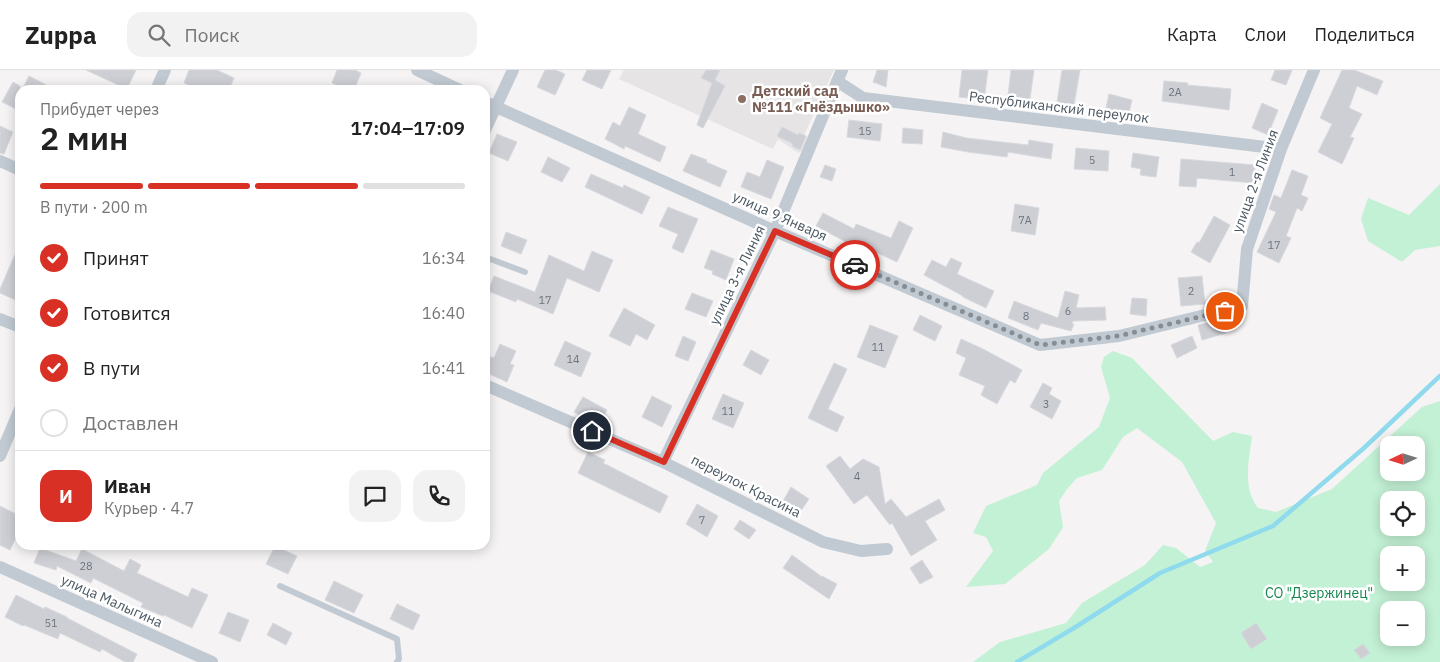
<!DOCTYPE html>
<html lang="ru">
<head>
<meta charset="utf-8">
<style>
	:root { --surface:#fff; --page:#f2f2f2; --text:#222; --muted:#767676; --line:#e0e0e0; --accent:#d93025 }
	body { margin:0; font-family:"IBM Plex Sans",sans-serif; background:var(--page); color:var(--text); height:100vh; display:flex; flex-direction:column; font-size:19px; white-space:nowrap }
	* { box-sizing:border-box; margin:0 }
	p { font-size:16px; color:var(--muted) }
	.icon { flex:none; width:28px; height:28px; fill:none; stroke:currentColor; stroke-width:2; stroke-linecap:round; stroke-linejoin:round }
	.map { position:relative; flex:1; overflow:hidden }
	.sheet { position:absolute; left:15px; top:15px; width:475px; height:465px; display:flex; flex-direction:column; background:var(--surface); border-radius:15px; box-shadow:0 2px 12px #0003 }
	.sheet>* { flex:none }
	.needle { width:32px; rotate:266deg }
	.tools { position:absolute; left:1380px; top:366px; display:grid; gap:10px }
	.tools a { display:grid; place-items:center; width:45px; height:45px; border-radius:10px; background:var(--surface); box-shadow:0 2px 12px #0003; font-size:25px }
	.pin { position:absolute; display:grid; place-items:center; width:42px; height:42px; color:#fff; margin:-21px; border:2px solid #fff; border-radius:50%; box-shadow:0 1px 5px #0007 }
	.courier { position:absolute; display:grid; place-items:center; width:50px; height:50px; margin:-25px; border:4px solid #d93025; border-radius:50%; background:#fff; color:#222; box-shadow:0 1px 6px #0007 }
	.headline em { font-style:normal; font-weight:600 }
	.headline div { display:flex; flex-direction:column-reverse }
	.headline { display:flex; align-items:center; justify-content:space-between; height:85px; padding:0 25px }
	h1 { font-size:32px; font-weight:600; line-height:38px }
	.bar { display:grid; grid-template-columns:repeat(4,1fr); gap:8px 5px; align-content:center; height:60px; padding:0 25px }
	.bar i { height:6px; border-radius:4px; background:var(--line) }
	.bar .selected { background:var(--accent) }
	.bar p { grid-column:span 4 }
	.line { display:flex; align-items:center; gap:12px; padding:0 25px; border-top:1px solid var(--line) }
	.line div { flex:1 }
	.round { display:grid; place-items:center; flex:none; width:52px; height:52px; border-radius:15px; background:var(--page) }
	ol { padding:0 25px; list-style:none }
	li { display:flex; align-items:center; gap:15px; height:55px }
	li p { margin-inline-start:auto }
	li .icon { padding:5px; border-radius:50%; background:var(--accent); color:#fff; stroke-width:4 }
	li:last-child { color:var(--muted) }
	li i { width:28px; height:28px; border:2px solid var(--line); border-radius:50% }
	header { display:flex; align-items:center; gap:30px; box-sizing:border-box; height:70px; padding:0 25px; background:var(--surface); border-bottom:1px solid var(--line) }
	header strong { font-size:24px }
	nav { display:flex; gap:28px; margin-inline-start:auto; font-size:18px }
	.search { width:350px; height:45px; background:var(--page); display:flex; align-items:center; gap:12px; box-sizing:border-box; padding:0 18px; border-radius:15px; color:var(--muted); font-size:19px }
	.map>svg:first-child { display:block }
</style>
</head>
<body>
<header>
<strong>Zuppa</strong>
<div class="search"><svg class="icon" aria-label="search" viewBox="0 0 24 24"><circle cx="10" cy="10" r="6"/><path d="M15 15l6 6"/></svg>Поиск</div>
<nav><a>Карта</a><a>Слои</a><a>Поделиться</a></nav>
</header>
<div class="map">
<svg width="1440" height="592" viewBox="0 0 1440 592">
	<rect width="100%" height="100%" fill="#f5f3f3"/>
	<!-- education -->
	<path fill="#e6e4e5" d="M624 0H834L804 65 809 68 802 81 798 83 778 69 773 79 619 9Z"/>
	<!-- green -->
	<path fill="#c3f1d5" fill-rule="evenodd" d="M1440 114V176L1415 180 1402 192 1368 171 1361 149 1368 128 1409 145Z
		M1113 281 1132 288 1213 371 1233 362 1252 366C1249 390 1242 417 1258 438L1276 442 1332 419 1422 337 1440 331V592H973L1000 572 1066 553 1082 533 1145 495 1163 475 1176 478 1200 497 1213 492 1205 481 1216 453 1182 392 1137 358 1123 367 1102 400 1077 408 1067 419 1059 431 1063 457 1049 479 1005 514 966 517 993 481 986 467 973 463 986 436 1037 415 1043 403 1099 357 1110 328 1101 297 1104 287ZM1389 375H1416V402H1389ZM1389 430H1416V458H1389ZM1389 485H1416V512H1389ZM1389 540H1416V568H1389Z"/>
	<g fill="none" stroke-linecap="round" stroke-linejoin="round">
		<!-- stream -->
		<path stroke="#90daee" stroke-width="4.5" d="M1017 592 1074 558 1160 503 1273 456 1364 378 1440 306"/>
	</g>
	<!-- building -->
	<path fill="#cdcfd5" stroke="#d7d9de" d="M86 0H136L127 19Z
		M189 0H217L234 8 229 20H215L203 15 200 20 184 13Z
		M337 0H355L361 3 354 20H348L332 13Z
		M545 0H556L565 4 555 25 537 17Z
		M587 0H611L602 19 582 10Z
		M706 0H720L715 10 725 16 703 58 697 55 712 13 701 8Z
		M877 0H888L886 17 873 12Z
		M962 0H988L984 30 959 27Z
		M1011 0H1034L1029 36 1007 33Z
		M1062 0H1080L1074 35 1057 32Z
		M1275 0H1292L1286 15 1271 10Z
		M1342 0H1354L1383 11 1377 25 1357 16 1349 38 1362 44 1350 67 1354 68 1342 94 1318 82 1332 54 1320 48Z
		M29 6 56 20H22Z
		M1164 11 1188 13 1187 15 1231 19 1229 40 1162 31Z
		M13 12 20 16V31L16 39 2 32Z
		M1109 24 1132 30 1128 47 1105 42Z
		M1262 33 1278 40 1268 65 1252 58Z
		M629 37 646 45 638 64 666 77 660 92 625 76 624 79 605 69 613 52 620 56Z
		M849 50 882 54 880 71 847 67Z
		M0 56 13 62 4 84 0 83Z
		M782 57 798 65 799 63 806 66 800 80 792 76 793 74 777 66Z
		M903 58 923 60 922 74 902 73Z
		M943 62 966 68 1028 75 1029 70 1053 74 1051 89 1008 82 1007 87 968 82 941 77Z
		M497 64 517 72 508 91 489 83Z
		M1076 78 1109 81 1108 101 1074 99Z
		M1133 83 1159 87 1156 107 1140 105 1141 99 1131 97Z
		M691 84 707 90 706 92 727 101 720 117 683 101Z
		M548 87 570 98 562 112 541 102Z
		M1181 89 1255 95 1254 113 1197 108 1196 117 1179 116Z
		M767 90 784 97 771 129 741 117 747 102 760 107Z
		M825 95 836 99 832 111 820 107Z
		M1292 100 1308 106 1301 125 1308 128 1302 141 1297 138 1286 166 1291 168 1279 193 1257 182 1276 142 1269 139 1274 125 1281 128Z
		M591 104 623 118 624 115 650 127 642 144 585 117Z
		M1015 134 1039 138 1035 165 1011 161Z
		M668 137 698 149 683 183 672 178 678 164 659 156Z
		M823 143 854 159 856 154 891 168 899 151 913 158 897 192 871 180 870 183 848 174V173L816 156Z
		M1214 146 1230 155 1210 193 1191 182 1197 172 1199 173Z
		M506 162 527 170 521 184 501 176Z
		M20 173V232L0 223V219Z
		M711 180 734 189 726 210 712 204 713 201 704 198Z
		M592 181 613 190 599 222 567 208 553 244 517 229 516 232 488 221 494 206 535 222 549 185 584 201Z
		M951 188 962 193 957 204 994 221 986 238 963 227V226L924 205 932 190 946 197Z
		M1202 206 1205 234 1181 236 1178 208Z
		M1065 221 1079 225 1076 238 1105 237 1106 250 1073 251 1072 254H1074L1071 261 1041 253 1038 260 1008 248 1014 231 1058 248Z
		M692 223 713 231 706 247 685 239Z
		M1132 228 1147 229 1146 246 1130 244Z
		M624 238 655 255 647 270 636 264 630 276 609 266Z
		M920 245 942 256 935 271 913 260Z
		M1222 249 1226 263 1202 270 1198 255Z
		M870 255 898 266 885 298 857 287Z
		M683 266 696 272 688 291 675 286Z
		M1192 266 1197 278 1177 288 1171 275Z
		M961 269 983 279 1022 300 1015 313 1010 310 997 334 981 325 985 316 959 305 966 288 956 283Z
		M565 271 591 283 581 307 554 295Z
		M500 274 516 281 510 294 514 295 507 312 485 302V285L494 288Z
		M751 280 769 290 761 305 743 295Z
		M834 293 847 299 828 339 844 347 837 362 808 348Z
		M1043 313 1052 318 1049 324 1061 331 1052 349 1030 337Z
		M723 324 744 333 733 358 712 349Z
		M652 326 672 336 662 357 642 347Z
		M583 327 607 340 598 355 574 342Z
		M588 382 605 390 603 393 668 426 660 443 578 403Z
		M840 386 850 399 863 389 879 397 885 434 891 429 906 447 939 429 945 440 925 451 937 470 911 486 892 453 890 455 867 425 854 434 826 396Z
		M791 417 809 429 800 442 783 431Z
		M697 434 718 446 707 467 686 454Z
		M0 436 20 446V459L10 480 0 475Z
		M740 450 756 460 749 469 734 459Z
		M275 476 297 486 288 504 266 494Z
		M40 478 76 491 82 479 124 501 130 489 141 495 137 503 188 527 192 518 208 525 192 558 164 545 163 546 141 537 143 533 93 508 91 513 57 496 56 500 34 493Z
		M792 485 822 507V506L837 514 829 529 783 498Z
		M922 490 933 507 920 514 910 498Z
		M334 511 363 525 354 543 325 530Z
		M16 525 44 539 45 537 67 547V548L137 584 133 592H125L102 579 100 582 60 563 58 569 24 555 23 556 5 547Z
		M397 534 420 545 413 560 390 549Z
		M228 542 249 550 240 572 219 563Z
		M273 553 292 563 286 575 267 565Z
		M1256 553 1267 569 1251 579 1241 563Z
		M1363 574 1370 583 1361 589 1354 580Z"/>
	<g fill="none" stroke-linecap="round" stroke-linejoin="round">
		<!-- service -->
		<path stroke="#c1cad2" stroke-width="6" d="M485 187 525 202
			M280 516 397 569 399 589 397 592"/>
		<!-- minor -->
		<path stroke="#c1cad2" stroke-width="12" d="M417 0 460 20
			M837 11 863 28 1281 79
			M156 20 165 0
			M485 32 775 161 1040 275 1119 266 1242 236 1247 179 1281 79 1314 0
			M485 60 513 0
			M0 91 20 100
			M0 249 20 257
			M485 315 663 392 823 472 861 481 887 479
			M0 386 20 339
			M663 392 775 161 842 0
			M0 497 212 592"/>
	</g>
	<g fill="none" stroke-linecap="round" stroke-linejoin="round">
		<!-- done -->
		<path stroke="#868d94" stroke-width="5" stroke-dasharray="0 9" d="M855 195 1040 275 1118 266 1225 241"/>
		<!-- route -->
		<path stroke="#d93025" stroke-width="6" d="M592 361 664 392 775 161 855 195"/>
	</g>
	<!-- markers -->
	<circle fill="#8d6e63" stroke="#fff" stroke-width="2" cx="742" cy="29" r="5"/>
	<g text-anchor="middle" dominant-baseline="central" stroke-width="5" stroke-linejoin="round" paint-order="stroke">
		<!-- number labels -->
		<g font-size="11" fill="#6b747e">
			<text x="1175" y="22">2А</text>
			<text x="865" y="61">15</text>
			<text x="1092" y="90">5</text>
			<text x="1232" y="102">1</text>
			<text x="1025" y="150">7А</text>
			<text x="1274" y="175">17</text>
			<text x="1191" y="221">2</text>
			<text x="545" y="230">17</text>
			<text x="1068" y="241">6</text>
			<text x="1026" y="246">8</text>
			<text x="878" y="277">11</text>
			<text x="573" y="289">14</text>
			<text x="1046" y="334">3</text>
			<text x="728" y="341">11</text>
			<text x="857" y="406">4</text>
			<text x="702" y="450">7</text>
			<text x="86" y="496">28</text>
			<text x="51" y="553">51</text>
		</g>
		<!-- education labels -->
		<g font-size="14" font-weight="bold" fill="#785e54" stroke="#fff" text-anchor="start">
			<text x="752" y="21">Детский сад<tspan x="752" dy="16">№111 «Гнёздышко»</tspan></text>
		</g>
		<!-- street labels -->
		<g font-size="14" fill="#4a5661" stroke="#fff">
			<text transform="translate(1059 37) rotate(7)">Республиканский переулок</text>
			<text transform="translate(1255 111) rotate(-70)">улица 2-я Линия</text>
			<text transform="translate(780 146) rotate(24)">улица 9 Января</text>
			<text transform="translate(737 205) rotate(-64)">улица 3-я Линия</text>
			<text transform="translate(746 416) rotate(27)">переулок Красина</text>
			<text transform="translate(112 531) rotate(24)">улица Малыгина</text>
		</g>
		<!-- park labels -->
		<g font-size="14" fill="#17864f" stroke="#fff">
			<text x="1319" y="523">СО "Дзержинец"</text>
		</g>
	</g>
</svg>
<div class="tools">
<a><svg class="needle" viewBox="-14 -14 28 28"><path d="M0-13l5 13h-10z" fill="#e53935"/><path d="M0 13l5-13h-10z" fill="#767676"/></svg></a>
<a><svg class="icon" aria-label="locate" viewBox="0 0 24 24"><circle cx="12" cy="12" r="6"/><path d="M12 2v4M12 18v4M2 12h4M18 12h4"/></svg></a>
<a>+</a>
<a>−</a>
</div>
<div class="pin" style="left:1225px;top:241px;background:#ea580c"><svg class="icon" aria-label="bag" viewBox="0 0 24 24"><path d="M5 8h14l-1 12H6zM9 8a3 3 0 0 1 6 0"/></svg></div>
<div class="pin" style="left:592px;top:361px;background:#1f2937"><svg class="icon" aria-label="home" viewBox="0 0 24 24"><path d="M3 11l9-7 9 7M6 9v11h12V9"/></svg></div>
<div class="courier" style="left:855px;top:195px"><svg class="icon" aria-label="car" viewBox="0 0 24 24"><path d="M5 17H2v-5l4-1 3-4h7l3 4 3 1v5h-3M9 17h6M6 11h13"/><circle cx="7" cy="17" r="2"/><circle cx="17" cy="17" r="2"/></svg></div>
<section class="sheet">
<div class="headline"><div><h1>2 мин</h1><p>Прибудет через</p></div><em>17:04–17:09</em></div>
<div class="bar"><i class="selected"></i><i class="selected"></i><i class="selected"></i><i></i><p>В пути · 200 m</p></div>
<ol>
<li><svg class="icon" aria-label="check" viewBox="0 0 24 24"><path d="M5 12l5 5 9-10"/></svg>Принят<p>16:34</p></li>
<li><svg class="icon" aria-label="check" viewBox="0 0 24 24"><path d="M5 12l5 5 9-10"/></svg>Готовится<p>16:40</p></li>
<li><svg class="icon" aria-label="check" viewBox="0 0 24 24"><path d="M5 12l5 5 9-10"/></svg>В пути<p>16:41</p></li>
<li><i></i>Доставлен</li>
</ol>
<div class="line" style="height:90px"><b class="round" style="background:var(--accent);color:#fff">И</b><div><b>Иван</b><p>Курьер · 4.7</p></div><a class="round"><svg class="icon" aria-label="chat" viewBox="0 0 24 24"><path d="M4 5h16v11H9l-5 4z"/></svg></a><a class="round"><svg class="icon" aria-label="phone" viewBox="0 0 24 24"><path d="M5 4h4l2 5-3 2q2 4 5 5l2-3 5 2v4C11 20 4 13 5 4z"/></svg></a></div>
</section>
</div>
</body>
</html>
